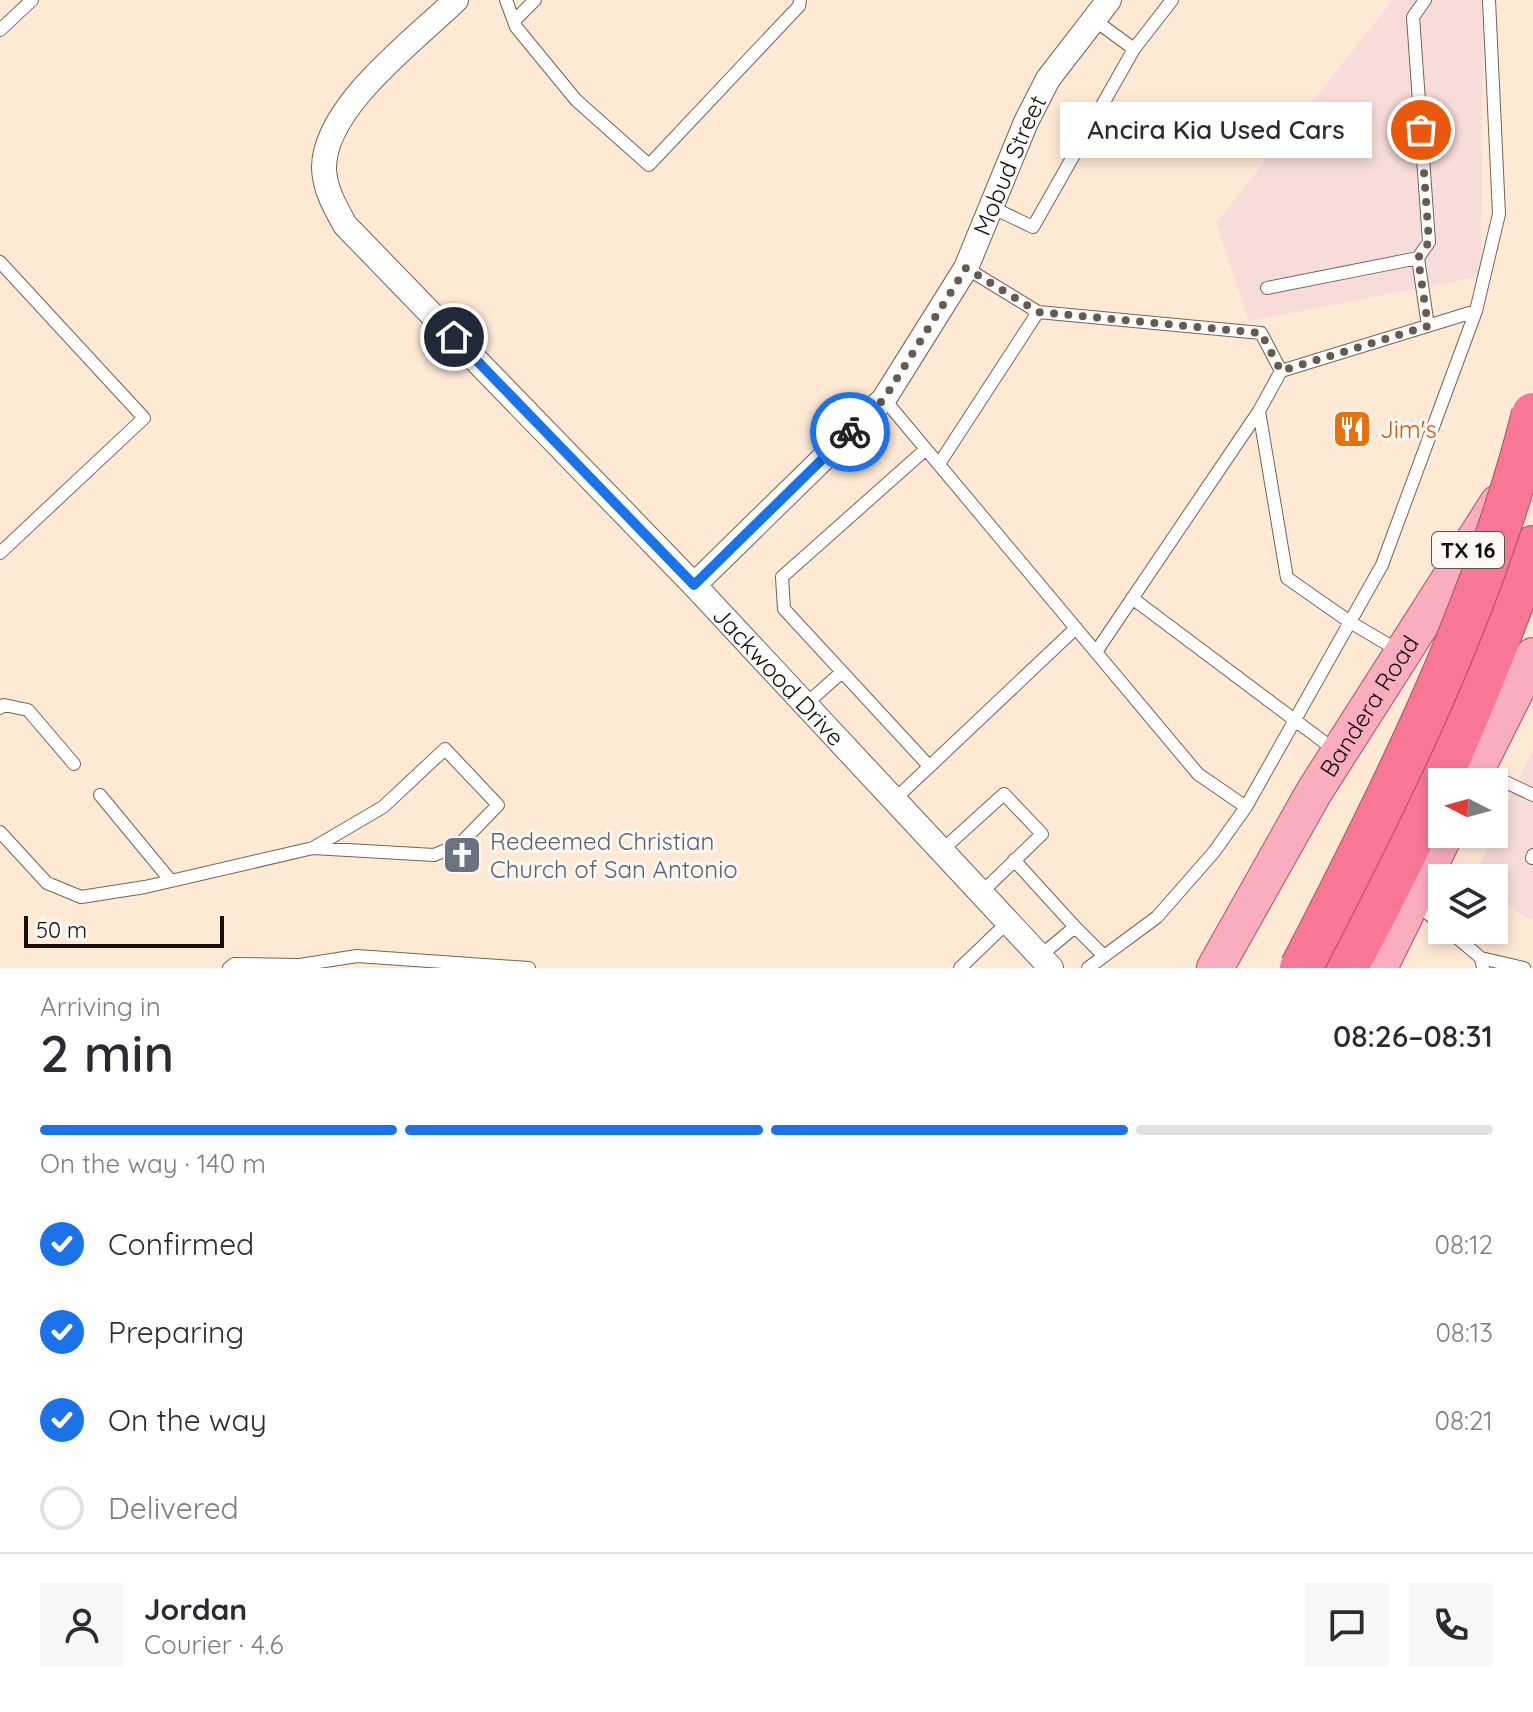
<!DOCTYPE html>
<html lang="en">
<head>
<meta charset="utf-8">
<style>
	:root { --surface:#fff; --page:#f7f7f7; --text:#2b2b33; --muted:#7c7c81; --line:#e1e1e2; --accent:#1a73e8 }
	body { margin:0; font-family:Quicksand,sans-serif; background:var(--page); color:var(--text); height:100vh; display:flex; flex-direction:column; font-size:30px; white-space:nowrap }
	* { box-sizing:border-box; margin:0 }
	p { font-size:26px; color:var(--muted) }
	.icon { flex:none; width:44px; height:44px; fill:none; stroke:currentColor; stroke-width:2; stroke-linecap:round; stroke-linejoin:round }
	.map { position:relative; height:968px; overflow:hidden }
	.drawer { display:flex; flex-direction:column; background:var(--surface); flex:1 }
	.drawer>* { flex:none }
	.needle { width:52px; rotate:276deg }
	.fabs { position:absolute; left:1428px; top:768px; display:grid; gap:16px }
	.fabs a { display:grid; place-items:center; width:80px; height:80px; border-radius:0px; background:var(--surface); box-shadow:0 4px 12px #0003; font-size:40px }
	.scale { position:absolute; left:24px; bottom:20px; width:200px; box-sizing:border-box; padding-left:8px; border:4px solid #150e08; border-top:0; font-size:22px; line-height:28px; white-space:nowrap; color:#150e08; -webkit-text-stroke:6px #fef9f5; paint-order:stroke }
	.pin { position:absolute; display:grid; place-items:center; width:68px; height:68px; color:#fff; margin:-34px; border:4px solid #fff; border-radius:50%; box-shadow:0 2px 8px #0007 }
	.courier { position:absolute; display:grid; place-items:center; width:80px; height:80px; margin:-40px; border:6px solid #1a73e8; border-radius:50%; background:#fff; color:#222; box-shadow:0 2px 10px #0007 }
	.bubble { position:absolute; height:56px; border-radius:0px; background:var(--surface); box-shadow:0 4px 12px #0003; font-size:26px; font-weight:600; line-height:56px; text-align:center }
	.summary em { font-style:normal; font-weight:600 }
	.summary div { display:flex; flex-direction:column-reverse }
	.summary { display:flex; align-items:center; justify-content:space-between; height:136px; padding:0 40px }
	h1 { font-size:52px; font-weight:600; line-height:60px }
	.bar { display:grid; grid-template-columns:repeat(4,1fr); gap:12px 8px; align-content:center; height:96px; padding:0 40px }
	.bar i { height:10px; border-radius:6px; background:var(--line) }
	.bar .on { background:var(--accent) }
	.bar p { grid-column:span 4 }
	.line { display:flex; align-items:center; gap:20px; padding:0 40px; border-top:2px solid var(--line) }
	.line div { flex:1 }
	.round { display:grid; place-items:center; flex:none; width:84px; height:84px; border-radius:0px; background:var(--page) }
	ol { padding:0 40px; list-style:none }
	li { display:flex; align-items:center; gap:24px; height:88px }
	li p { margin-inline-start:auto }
	li .icon { padding:8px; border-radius:50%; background:var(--accent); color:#fff; stroke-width:4 }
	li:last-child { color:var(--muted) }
	li i { width:44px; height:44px; border:4px solid var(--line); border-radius:50% }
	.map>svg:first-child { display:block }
</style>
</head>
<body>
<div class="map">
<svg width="1533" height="968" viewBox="0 0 1533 968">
	<rect width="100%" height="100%" fill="#fee9d5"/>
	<!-- commercial -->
	<path fill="#f7dcd9" d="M1393 0H1483L1481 276 1249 321 1216 223Z
		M1533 749V919L1524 917 1494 895V878H1474Z"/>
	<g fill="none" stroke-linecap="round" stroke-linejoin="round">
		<defs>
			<path id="lane" d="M506 0 516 27 576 100 649 165 799 6 800 0
				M1425 0 1413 17 1429 242 1418 258 1428 326
				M1093 19 1134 49
				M514 21 535 0
				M0 30 32 0
				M991 207 1033 227 1134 49 1172 0
				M0 262 144 418 0 553
				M966 268 1038 312
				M1267 288 1418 258
				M884 399 1198 774 1246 807
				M926 449 782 577 784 609 929 766
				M939 464 1038 312 1261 333 1281 371
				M1132 598 1336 751
				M1399 651 1350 622 1287 578 1259 411 1281 371 1476 311
				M1096 652 1259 411
				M806 704 842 672
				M0 708 4 705 28 710 74 764
				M1478 769 1533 795
				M100 795 171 881
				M894 800 1076 628
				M0 832 47 883 81 897 145 887 313 848 434 855 460 844 498 805 445 749 383 807 313 848
				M941 851 1004 794 1042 834 981 893
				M1532 858 1533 855
				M1014 860 1075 927 1040 956
				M1416 905 1442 924
				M1075 927 1104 956
				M1448 930 1481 958 1483 968
				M1481 958 1524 968
				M229 968 234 964 300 965 357 956 529 968
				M960 968 1008 922
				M1088 968 1157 917 1214 852 1246 807 1382 565 1476 311 1499 214 1489 0"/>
			<g id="street">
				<path id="s1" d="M456 0C415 40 325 106 324 167 324 188 335 207 345 225L694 585 1051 968"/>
				<path id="s2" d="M694 585 884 399 966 268 1026 122 1048 79 1109 0"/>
			</g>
			<g id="primary">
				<path d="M1470 782 1533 656"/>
				<path id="s3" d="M1215 968 1314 792 1498 503"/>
				<path d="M1379 968 1445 834"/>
			</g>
			<path id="highway" d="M1346 968C1420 833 1481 692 1533 547"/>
		</defs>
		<!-- lane casing -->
		<use href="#lane" stroke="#766453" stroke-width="14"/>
		<!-- street casing -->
		<use href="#street" stroke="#766453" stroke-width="26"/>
		<!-- primary casing -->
		<use href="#primary" stroke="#a85264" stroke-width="38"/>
		<!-- highway casing -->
		<use href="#highway" stroke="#a85264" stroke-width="44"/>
		<!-- lane -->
		<use href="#lane" stroke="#fff" stroke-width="12"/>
		<!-- street -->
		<use href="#street" stroke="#fff" stroke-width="24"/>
		<!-- primary -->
		<use href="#primary" stroke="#faadbf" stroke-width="36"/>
		<!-- highway -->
		<use href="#highway" stroke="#f77795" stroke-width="42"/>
		<defs>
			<path id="highway-bridge" d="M1301 968C1393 791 1484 608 1533 414"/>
		</defs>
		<!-- highway-bridge casing -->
		<use href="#highway-bridge" stroke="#a85264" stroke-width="44" stroke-linecap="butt"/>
		<!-- highway-bridge -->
		<use href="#highway-bridge" stroke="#f77795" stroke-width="42"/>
	</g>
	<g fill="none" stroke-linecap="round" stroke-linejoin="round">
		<!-- done -->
		<path stroke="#675b50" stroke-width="8" stroke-dasharray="0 14.4" d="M850 432 884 399 966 268 1038 312 1261 333 1281 371 1428 326 1418 258 1429 242 1421 130"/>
		<!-- route -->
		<path stroke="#1a73e8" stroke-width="10" d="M454 337 694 585 850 432"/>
	</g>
	<!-- icons -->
	<defs>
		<symbol id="restaurant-square" viewBox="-11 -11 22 22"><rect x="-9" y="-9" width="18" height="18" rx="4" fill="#e8710a" stroke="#fef9f5"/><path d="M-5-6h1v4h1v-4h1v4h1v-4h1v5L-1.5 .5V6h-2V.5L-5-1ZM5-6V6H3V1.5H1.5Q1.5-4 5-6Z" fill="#fff"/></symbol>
		<symbol id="church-square" viewBox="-11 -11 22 22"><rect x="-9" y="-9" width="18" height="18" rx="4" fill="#6b7280" stroke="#fef9f5"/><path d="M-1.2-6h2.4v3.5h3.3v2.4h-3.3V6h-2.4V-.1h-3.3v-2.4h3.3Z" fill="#fff"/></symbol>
	</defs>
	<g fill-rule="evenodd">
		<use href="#restaurant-square" x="1330" y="407" width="44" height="44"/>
		<use href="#church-square" x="440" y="833" width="44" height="44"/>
	</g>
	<g text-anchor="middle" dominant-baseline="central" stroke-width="6" stroke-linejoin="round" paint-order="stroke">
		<!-- shield labels -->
		<rect fill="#fef9f5" stroke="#5b544f" stroke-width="2" x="1432" y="532" width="72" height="36" rx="6"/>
		<g font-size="22" font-weight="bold" fill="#150e08">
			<text x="1468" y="550">TX 16</text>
		</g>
		<!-- street labels -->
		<g font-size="24" fill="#150e08" stroke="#fef9f5">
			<text stroke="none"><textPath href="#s2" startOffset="532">Mobud Street</textPath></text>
			<text stroke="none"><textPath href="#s1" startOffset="906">Jackwood Drive</textPath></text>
			<text stroke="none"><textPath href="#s3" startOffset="304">Bandera Road</textPath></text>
		</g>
		<!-- food labels -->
		<g font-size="24" fill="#c56008" stroke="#fef9f5" text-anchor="start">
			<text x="1380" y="429">Jim's</text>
		</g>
		<!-- worship labels -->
		<g font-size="24" fill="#5b616d" stroke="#fef9f5" text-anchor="start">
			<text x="490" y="841">Redeemed Christian<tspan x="490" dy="28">Church of San Antonio</tspan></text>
		</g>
	</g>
</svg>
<div class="fabs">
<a><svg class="needle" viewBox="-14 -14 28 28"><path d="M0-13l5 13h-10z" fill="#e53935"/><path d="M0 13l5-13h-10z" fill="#7c7c81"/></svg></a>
<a><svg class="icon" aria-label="layers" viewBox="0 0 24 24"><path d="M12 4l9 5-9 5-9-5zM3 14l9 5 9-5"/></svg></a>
</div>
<div class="scale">50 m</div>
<div class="pin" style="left:1421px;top:130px;background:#ea580c"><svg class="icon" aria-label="bag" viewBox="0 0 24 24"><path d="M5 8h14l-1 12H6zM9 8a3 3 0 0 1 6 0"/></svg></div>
<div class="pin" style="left:454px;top:337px;background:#1f2937"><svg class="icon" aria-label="home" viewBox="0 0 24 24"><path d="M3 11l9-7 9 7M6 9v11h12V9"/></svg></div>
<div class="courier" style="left:850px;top:432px"><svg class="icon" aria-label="bike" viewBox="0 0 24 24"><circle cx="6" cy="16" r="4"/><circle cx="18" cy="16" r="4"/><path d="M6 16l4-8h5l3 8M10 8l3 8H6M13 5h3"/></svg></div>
<div class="bubble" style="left:1060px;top:102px;width:312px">Ancira Kia Used Cars</div>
</div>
<section class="drawer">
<div class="summary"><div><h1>2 min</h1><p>Arriving in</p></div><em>08:26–08:31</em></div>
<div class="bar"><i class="on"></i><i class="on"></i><i class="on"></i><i></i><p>On the way · 140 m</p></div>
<ol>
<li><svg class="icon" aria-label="check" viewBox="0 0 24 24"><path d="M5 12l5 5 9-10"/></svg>Confirmed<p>08:12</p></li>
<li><svg class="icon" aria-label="check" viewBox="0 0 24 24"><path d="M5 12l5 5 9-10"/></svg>Preparing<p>08:13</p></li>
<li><svg class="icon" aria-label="check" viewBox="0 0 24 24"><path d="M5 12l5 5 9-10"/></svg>On the way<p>08:21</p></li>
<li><i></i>Delivered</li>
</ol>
<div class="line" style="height:144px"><a class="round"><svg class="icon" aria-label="person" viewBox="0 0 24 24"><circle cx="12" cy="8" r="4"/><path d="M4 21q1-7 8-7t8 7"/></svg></a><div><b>Jordan</b><p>Courier · 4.6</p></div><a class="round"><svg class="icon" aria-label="chat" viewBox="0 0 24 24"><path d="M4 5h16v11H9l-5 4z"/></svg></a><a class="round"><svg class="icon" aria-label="phone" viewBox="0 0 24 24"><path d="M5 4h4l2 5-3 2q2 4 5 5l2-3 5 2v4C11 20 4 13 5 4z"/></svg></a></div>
</section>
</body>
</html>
